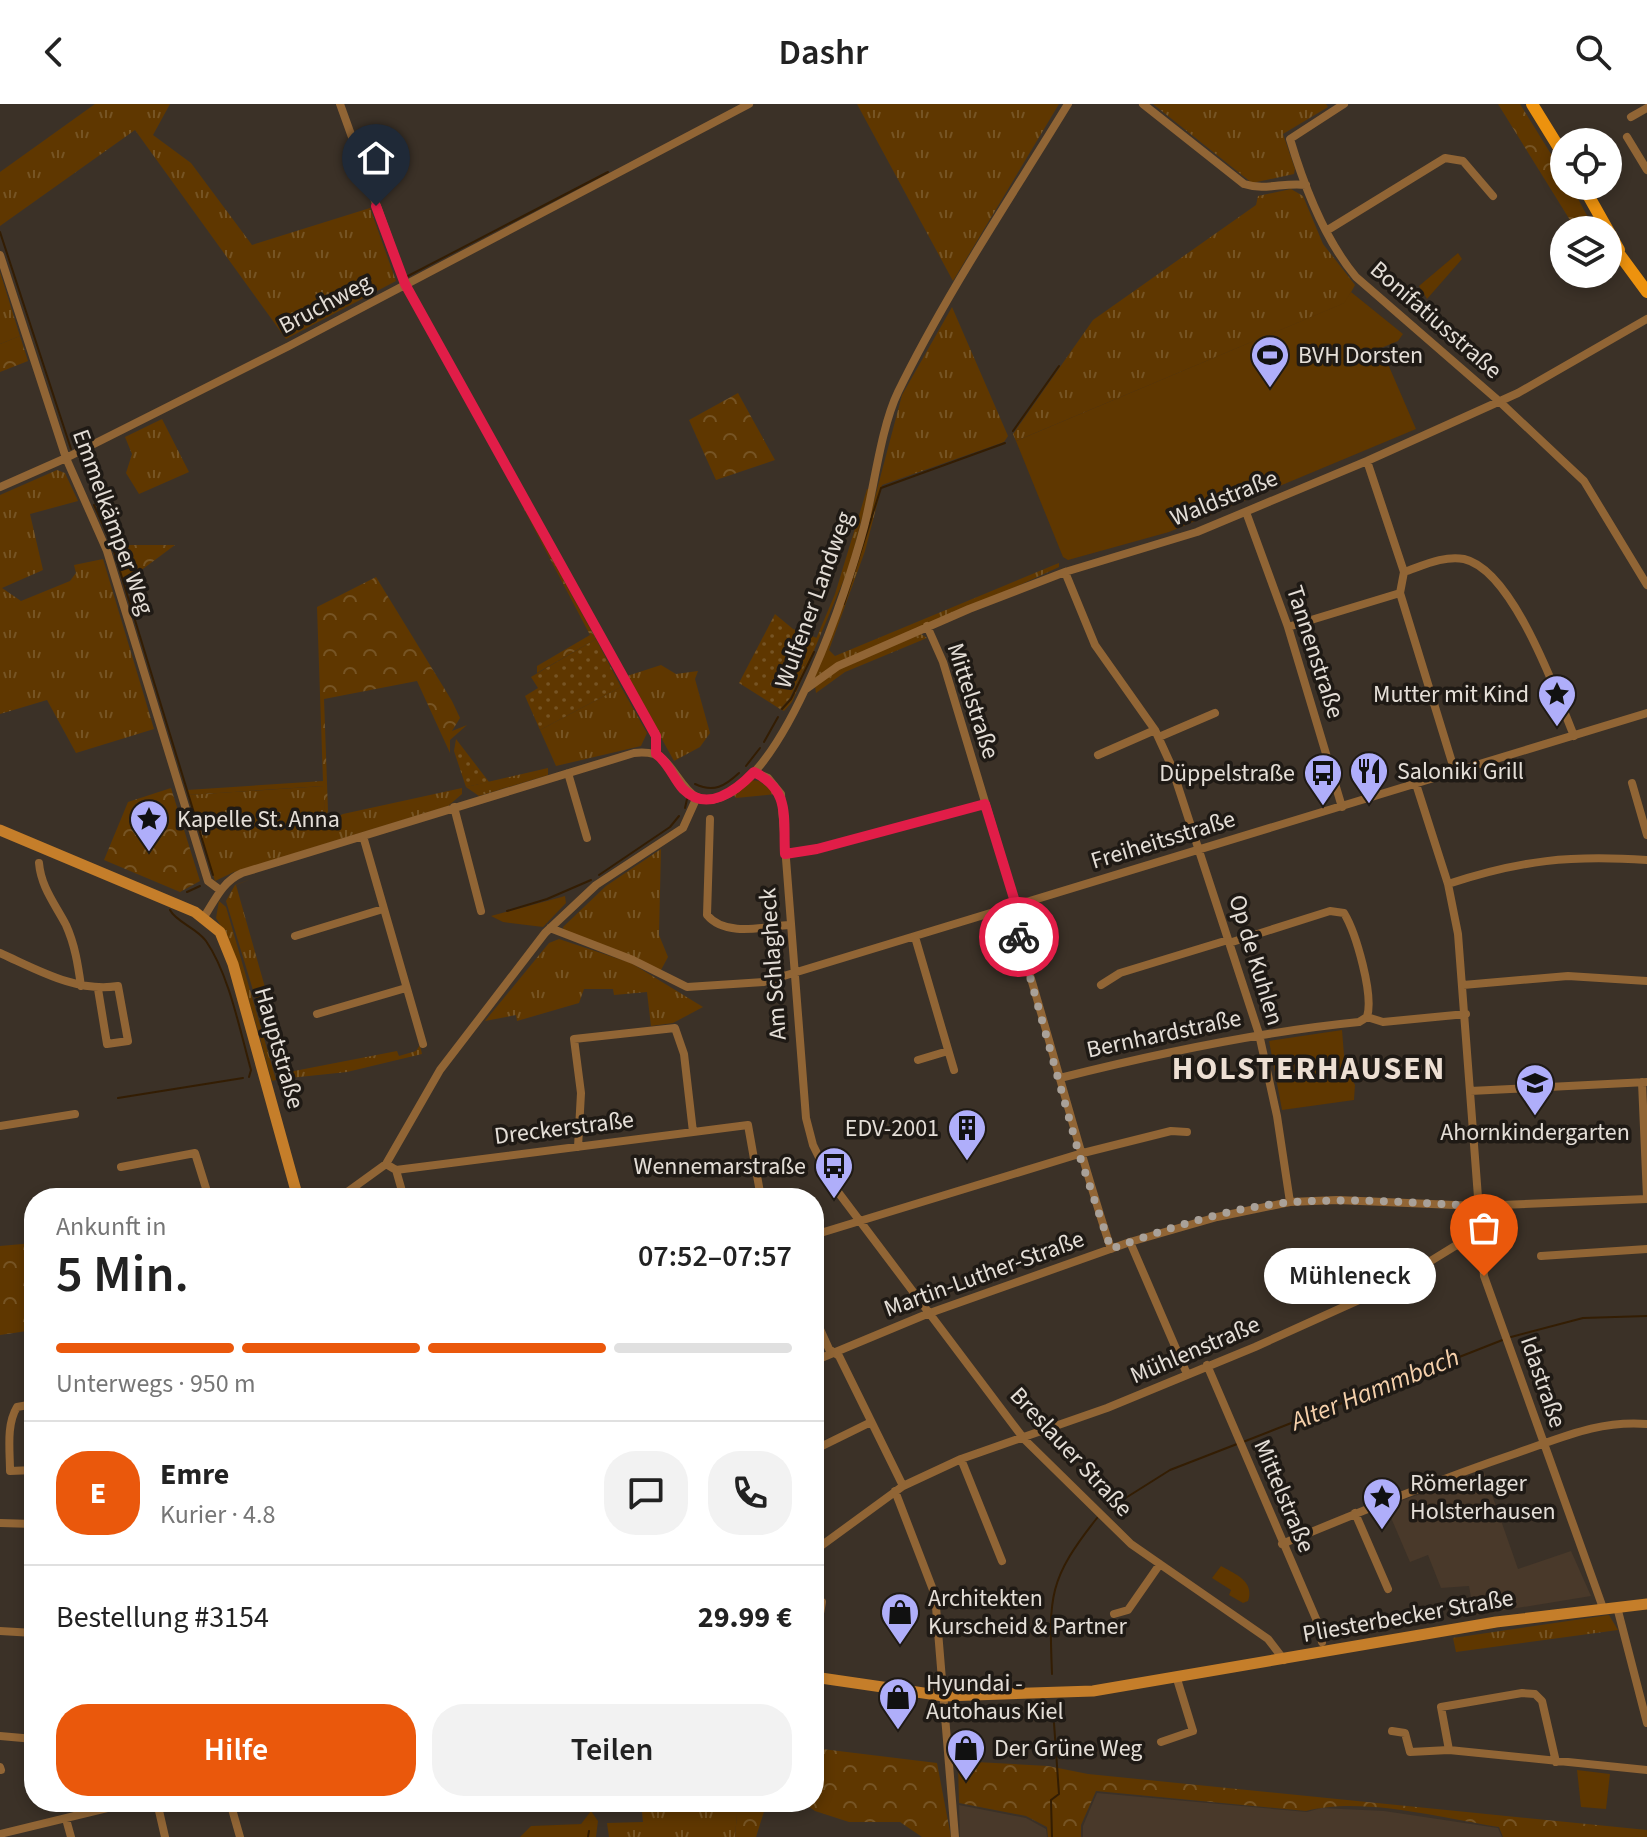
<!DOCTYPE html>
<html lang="de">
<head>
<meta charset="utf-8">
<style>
	:root { --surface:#fff; --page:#f2f2f2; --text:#222; --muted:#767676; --line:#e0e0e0; --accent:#ea580c }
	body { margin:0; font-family:"Source Sans 3",sans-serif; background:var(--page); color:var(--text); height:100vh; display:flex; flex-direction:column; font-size:30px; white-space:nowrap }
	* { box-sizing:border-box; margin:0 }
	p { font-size:26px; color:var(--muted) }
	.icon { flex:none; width:44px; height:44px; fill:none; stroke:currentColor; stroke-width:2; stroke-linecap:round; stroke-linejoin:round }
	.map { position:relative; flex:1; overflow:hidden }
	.drawer { position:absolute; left:24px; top:1084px; width:800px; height:624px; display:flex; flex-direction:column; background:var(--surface); border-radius:32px; box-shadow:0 4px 12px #0003 }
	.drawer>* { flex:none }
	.fabs { position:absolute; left:1550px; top:24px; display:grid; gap:16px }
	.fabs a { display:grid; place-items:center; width:72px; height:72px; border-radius:50%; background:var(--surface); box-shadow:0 4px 12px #0003; font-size:40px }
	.pin { position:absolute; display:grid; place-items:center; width:68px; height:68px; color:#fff; margin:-82px -34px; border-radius:50% 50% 50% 0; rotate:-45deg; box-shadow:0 0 8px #0007 }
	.pin .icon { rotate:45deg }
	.courier { position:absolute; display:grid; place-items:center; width:80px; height:80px; margin:-40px; border:6px solid #e11d48; border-radius:50%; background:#fff; color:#222; box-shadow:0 2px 10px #0007 }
	.bubble { position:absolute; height:56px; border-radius:28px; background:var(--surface); box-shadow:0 4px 12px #0003; font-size:26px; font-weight:600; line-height:56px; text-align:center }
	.summary em { font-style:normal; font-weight:600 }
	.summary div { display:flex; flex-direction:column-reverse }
	.summary { display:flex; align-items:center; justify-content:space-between; height:136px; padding:0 32px }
	h1 { font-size:52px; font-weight:600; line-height:60px }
	.bar { display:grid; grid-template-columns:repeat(4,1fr); gap:12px 8px; align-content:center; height:96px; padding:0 32px }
	.bar i { height:10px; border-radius:6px; background:var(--line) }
	.bar .selected { background:var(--accent) }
	.bar p { grid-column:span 4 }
	.line { display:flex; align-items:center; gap:20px; padding:0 32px; border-top:2px solid var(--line) }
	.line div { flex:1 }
	.round { display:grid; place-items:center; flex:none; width:84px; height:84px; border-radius:32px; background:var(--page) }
	.cta { display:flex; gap:16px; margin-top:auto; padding:16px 32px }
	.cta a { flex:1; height:92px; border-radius:32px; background:var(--accent); color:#fff; font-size:32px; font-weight:600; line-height:92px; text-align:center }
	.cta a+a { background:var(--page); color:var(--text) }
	header { display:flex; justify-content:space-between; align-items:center; height:104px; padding:0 32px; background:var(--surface); font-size:36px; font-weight:600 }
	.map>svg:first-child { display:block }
</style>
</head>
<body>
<header><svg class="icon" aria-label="back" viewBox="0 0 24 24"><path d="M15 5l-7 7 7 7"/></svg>Dashr<svg class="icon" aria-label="search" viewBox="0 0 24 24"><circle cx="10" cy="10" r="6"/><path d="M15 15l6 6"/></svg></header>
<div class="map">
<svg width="1647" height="1733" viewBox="0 0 1647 1733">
	<defs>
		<pattern id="grass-tufts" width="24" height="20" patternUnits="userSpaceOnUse" patternTransform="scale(2)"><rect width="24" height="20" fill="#5f3700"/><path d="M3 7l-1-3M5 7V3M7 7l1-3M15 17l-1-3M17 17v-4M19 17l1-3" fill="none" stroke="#765424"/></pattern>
		<pattern id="forest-crowns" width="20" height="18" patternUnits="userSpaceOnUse" patternTransform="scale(2)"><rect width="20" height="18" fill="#5f3700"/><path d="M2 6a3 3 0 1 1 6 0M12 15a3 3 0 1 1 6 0" fill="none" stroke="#765424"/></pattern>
		<pattern id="garden-dots" width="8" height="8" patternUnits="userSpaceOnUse" patternTransform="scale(2)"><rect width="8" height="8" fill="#5f3700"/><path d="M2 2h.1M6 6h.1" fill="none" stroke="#765424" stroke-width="1.8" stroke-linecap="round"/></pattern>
	</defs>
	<rect width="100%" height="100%" fill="#3b3127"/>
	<!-- built -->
	<path fill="#49392a" d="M1484 1368 1518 1465 1571 1447 1591 1492 1474 1511 1469 1482 1441 1484 1428 1451 1410 1458 1386 1402Z
		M1097 1689 1307 1708 1321 1704 1384 1707 1498 1724 1502 1733H1083V1722Z
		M959 1701 1026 1714 1046 1725 1047 1733H960Z"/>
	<!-- grass -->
	<path fill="url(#grass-tufts)" d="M95 0H170L153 31 191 59 252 141 370 104 396 177 286 235 135 26 0 122V68Z
		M857 0H1059L953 177Z
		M1153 0H1326L1328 3 1283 30 1295 65 1294 70 1252 79Z
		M1291 85 1303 92 1323 140 1355 181 1345 199 1016 337 1013 330 1093 216 1256 101 1258 92Z
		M0 168 20 232 0 240Z
		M952 203 1008 332 1004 338 882 381 865 447 829 546 835 552 1054 461 1059 459V463L811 577 865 431 902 291Z
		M162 315 189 368 139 390 126 369 132 350 125 333Z
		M57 366 65 369 78 397 30 410 43 466 2 484 21 497 70 477 76 469 74 461 103 455 154 625 76 649 47 596 0 610V391Z
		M867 385H870L848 466 792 598 784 607 780 605 791 594 835 490Z
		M921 530 927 534 845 568 816 589 815 582 840 564Z
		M661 561 676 570 698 567 695 575 710 629 700 643 674 657 627 572Z
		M621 583 647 629 641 642 556 662 540 626Z
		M548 664V671L479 692 466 683Z
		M751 676 759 677 776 690 736 694 733 690Z
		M324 682 325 707 320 715 324 719 343 710 462 684V690L448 702 234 768 215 777 188 691Z
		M661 745 659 831 668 853 661 866 607 842 564 828 563 823 606 782Z
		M251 775 236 781 289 968 397 947 399 952 416 947 420 941 422 950 347 968 280 975 226 797 235 781Z
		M219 797 226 803 276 976 272 977C260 936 238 846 216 814Z
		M559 835 631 859 703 903 673 919 651 922 647 888 614 891 613 885H584L579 899 517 917 516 911 485 917 549 839Z
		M1609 1511 1618 1526 1456 1548 1453 1534Z
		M641 1698H738L735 1733H609L607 1719 643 1718Z"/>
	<!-- forest -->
	<path fill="url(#forest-crowns)" d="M1498 0H1520L1564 71V82H1571L1590 117 1573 121Z
		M20 232 28 257 0 268V240Z
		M738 289 775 356 716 376 689 316Z
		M516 390 596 535 537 569V562L590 531Z
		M113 441H175L124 479Z
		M376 473 452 597 460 614 452 627 467 621 450 636V649L417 577 324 595 328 707 323 718 320 715 325 707 323 682 188 691 187 686 323 677 317 503Z
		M171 684 200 777 180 788 104 756 128 698Z
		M34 1139V1226L0 1231V1142Z
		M814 1644 937 1659 951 1733H922L900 1718H849L815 1707 802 1698H814Z
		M958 1657 1048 1662 1088 1670 1647 1726V1733H1503L1499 1723C1443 1714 1361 1692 1306 1707L1096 1687 1081 1721V1733H1048L1047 1723 1026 1712 959 1699Z
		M738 1698H767L756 1733H735Z"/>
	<!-- park -->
	<path fill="#5f3700" d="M1458 149 1462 155 1427 195 1419 182Z
		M1351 188 1403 230 1398 237 1381 244 1416 325 1169 428 1068 456 1063 453 1016 337 1344 199Z
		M565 792 566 799 543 823 503 818 491 812Z
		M1342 926 1345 963 1355 981 1354 996 1282 1006 1269 937Z
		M1221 1462C1235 1470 1255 1477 1248 1497L1243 1499 1229 1491 1231 1486 1212 1474Z
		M1577 1666 1610 1670 1606 1705 1581 1703Z
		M591 1707 598 1717 596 1733H520L531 1722 581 1720Z"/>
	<!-- garden -->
	<path fill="url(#garden-dots)" d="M775 510 793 525 817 534 790 594 780 605 739 579Z
		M596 535 621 583 540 626 525 592 538 584 531 573Z
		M456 635 489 678 466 683 454 647Z"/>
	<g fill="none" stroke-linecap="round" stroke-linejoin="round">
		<!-- stream -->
		<path stroke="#331d03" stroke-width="2" d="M0 128 71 345
			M408 172 608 68
			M1013 327 1059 262
			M94 401 112 441 213 771
			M844 500 881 384 1005 339
			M782 605 791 595 814 548
			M764 638 778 613
			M746 662 760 644
			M695 680C714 689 725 682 739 669
			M685 704 687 695
			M599 771 670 723 679 712
			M187 788 200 782
			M170 806C176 818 197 824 206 837 229 870 240 927 251 966L249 973
			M507 807 547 795 591 776
			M118 994 243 974
			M1511 1233 1583 1214 1647 1212
			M1243 1338 1505 1235
			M1116 1400 1170 1366 1237 1340
			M1052 1570C1049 1492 1048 1476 1097 1414
			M588 1733 589 1727
			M1052 1733 1051 1696 1059 1690 1054 1619"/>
		<!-- street -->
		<path stroke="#916535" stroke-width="8" d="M340 0 405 180 656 632V650
			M1143 0 1244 80C1265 87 1284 78 1306 81
			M1344 0 1290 35C1304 82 1324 135 1356 173L1500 298 1584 377 1647 481
			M1631 13 1647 4
			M1627 33 1647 66
			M1326 127 1445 54 1463 57 1493 92
			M0 151 66 354 107 447 208 777 220 786
			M1367 357 1404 468
			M0 383 66 354 289 242 749 0
			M1246 408 1288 523 1342 703
			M1065 468 1095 541 1155 626 1171 661 1259 930 1277 1012 1290 1098
			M927 522 943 558 1016 801 1013 816C1048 925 1075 1036 1111 1145
			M1288 523 1400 489
			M806 585 838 562 969 505 1065 468 1197 428 1367 357 1518 289 1647 215
			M1159 633 1215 609
			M1098 651 1155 626
			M754 668 768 674 781 690 806 1014 813 1041 832 1080 1024 1335 1131 1440 1268 1535 1284 1556
			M1455 668 1400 489 1404 468C1422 462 1444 451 1464 455 1513 466 1556 588 1574 632
			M568 669 587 734
			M1632 679 1647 731
			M1416 680 1448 780 1458 830 1484 1172 1603 1504
			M454 703 481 807
			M710 715 707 811C725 833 763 823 789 821
			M363 732 423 940
			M785 750 817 745 985 700
			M39 759C41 783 55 800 66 821 75 841 78 861 81 882
			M1448 780C1521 756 1570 751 1647 756
			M204 813C215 796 223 777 242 769L634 649C643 648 655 648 663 655 683 673 690 711 728 690 790 657 846 490 864 423 874 384 881 323 898 288 947 188 1010 95 1068 0
			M550 824 633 856 687 883 764 878 1647 609
			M295 832 383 805
			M915 833 954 966
			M1229 839 1330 807 1344 809C1356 829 1374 891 1367 913
			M0 849C36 865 77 889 118 882L128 937 107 940 98 885
			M1101 881 1120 869 1228 836
			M1463 881 1568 872 1647 877
			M317 910 406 884
			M918 956 948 947
			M1060 974C1159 949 1258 928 1359 918L1367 913 1383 918 1466 910
			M1642 978 1647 1093
			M1470 987 1647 978
			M0 1022 75 1010
			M578 1043 581 989 574 935 675 924 684 950 693 1028
			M386 1060 396 1066 748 1021 761 1094
			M121 1063 195 1049 209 1094
			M396 1066 404 1094
			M339 1094 386 1060 440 966 545 829 596 781 683 724 697 693
			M814 1131 1079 1050 1171 1027 1187 1028
			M1130 1138 1187 1270
			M1541 1152 1647 1145
			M814 1212 829 1245 839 1252 903 1382
			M814 1257 927 1210 1130 1138 1217 1113 1290 1098 1337 1096 1478 1102 1647 1095
			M1207 1261 1317 1517 1322 1538
			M34 1300 17 1303C6 1321 10 1347 10 1367L34 1366
			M814 1346 871 1318
			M961 1355 1002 1457
			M895 1387 935 1491 955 1733
			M1355 1409 1388 1485
			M0 1419 34 1420
			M1282 1440C1360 1408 1437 1376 1517 1349 1561 1334 1599 1316 1647 1320
			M814 1447 903 1382 961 1355 1107 1304 1255 1243 1390 1182 1455 1142 1479 1137
			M1617 1503 1647 1619
			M1114 1510 1128 1506 1160 1460
			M814 1520 818 1521 822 1498
			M0 1527 34 1529
			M1392 1627 1405 1629 1410 1648 1449 1646 1647 1666
			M0 1632 34 1635
			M1161 1638 1193 1627 1177 1575
			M1449 1646 1441 1603 1522 1589 1535 1590 1542 1597 1556 1658
			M0 1663 1 1666
			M157 1698 165 1733
			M230 1698 240 1733
			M66 1715 71 1733
			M0 1730 132 1698"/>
		<!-- secondary -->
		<path stroke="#c57e2a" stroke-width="11" d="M0 726 195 808 220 828 233 860 298 1094
			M814 1573 944 1592 1093 1587 1496 1518 1647 1500"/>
		<!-- primary -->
		<path stroke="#ed920e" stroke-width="12" d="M1532 0 1564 52
			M1583 82 1619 146
			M1614 143 1647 188"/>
	</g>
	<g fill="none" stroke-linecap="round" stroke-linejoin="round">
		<!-- done -->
		<path stroke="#a9a199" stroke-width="8" stroke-dasharray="0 14.4" d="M1019 833 1079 1050 1111 1145C1168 1124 1234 1102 1294 1098 1355 1094 1417 1099 1478 1102L1484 1172"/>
		<!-- route -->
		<path stroke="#e11d48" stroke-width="10" d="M376 102 405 180 656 632V650C669 659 673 674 683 685 707 709 736 687 754 668 791 686 783 714 785 750L817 745 985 700 1016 801 1013 816 1019 833"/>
	</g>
	<!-- icons -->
	<defs>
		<symbol id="stadium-pin" viewBox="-11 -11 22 30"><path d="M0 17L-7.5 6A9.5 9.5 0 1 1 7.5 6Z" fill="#afaefa" stroke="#1f1a15"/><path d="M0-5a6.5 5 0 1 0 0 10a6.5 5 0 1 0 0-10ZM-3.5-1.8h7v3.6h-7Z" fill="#111"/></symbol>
		<symbol id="sight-pin" viewBox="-11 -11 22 30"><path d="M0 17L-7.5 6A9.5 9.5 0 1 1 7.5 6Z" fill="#afaefa" stroke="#1f1a15"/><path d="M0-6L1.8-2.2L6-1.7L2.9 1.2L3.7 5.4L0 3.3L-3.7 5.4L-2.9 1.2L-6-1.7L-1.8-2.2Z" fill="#111"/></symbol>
		<symbol id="restaurant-pin" viewBox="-11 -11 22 30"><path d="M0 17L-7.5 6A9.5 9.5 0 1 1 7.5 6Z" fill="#afaefa" stroke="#1f1a15"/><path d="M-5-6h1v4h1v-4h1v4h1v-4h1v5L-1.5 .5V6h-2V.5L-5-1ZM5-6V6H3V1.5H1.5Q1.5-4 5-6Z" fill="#111"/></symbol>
		<symbol id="bus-pin" viewBox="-11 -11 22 30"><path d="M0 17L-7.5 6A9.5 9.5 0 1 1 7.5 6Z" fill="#afaefa" stroke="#1f1a15"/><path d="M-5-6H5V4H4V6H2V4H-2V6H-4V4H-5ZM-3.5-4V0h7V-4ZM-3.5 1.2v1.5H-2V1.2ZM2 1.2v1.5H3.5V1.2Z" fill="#111"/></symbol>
		<symbol id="school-pin" viewBox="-11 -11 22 30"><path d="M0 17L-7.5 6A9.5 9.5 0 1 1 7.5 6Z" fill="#afaefa" stroke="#1f1a15"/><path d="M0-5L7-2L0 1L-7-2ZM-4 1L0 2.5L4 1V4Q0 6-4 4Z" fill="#111"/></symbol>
		<symbol id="building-pin" viewBox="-11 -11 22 30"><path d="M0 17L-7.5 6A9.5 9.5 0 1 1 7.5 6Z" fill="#afaefa" stroke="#1f1a15"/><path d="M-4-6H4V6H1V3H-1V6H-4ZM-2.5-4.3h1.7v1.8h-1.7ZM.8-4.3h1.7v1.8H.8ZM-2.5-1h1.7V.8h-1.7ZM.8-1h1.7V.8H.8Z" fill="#111"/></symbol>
		<symbol id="shop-pin" viewBox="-11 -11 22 30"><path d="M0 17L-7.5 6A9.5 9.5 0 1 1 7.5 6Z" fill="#afaefa" stroke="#1f1a15"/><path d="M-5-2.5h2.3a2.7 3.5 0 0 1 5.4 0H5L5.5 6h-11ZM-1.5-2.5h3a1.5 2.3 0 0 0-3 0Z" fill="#111"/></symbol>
	</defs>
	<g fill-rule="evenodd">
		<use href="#stadium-pin" x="1248" y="229" width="44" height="60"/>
		<use href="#sight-pin" x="1535" y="568" width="44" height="60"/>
		<use href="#restaurant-pin" x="1347" y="645" width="44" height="60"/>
		<use href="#bus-pin" x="1301" y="647" width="44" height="60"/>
		<use href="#sight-pin" x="127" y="693" width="44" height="60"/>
		<use href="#school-pin" x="1513" y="957" width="44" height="60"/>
		<use href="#building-pin" x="945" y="1002" width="44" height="60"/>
		<use href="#bus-pin" x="812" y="1040" width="44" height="60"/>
		<use href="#sight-pin" x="1360" y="1371" width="44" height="60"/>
		<use href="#shop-pin" x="878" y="1486" width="44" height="60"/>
		<use href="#shop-pin" x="876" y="1571" width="44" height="60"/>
		<use href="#shop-pin" x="944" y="1622" width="44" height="60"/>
	</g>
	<g text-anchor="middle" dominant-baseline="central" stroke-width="7" stroke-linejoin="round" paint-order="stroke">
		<!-- street labels -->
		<g font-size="24" fill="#e4ded7" stroke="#1f1a15">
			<text transform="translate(325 200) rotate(-28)">Bruchweg</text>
			<text transform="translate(1436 216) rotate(41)">Bonifatiusstraße</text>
			<text transform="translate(1224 394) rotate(-22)">Waldstraße</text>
			<text transform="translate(113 418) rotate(70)">Emmelkämper Weg</text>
			<text transform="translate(814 496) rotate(-70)">Wulfener Landweg</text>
			<text transform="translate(1315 548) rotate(72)">Tannenstraße</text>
			<text transform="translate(973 597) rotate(72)">Mittelstraße</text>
			<text transform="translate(1163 736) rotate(-17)">Freiheitsstraße</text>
			<text transform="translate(1256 856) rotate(73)">Op de Kuhlen</text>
			<text transform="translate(773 860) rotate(-94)">Am Schlagheck</text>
			<text transform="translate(1164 930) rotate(-12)">Bernhardstraße</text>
			<text transform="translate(279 944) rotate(74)">Hauptstraße</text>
			<text transform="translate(564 1024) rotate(-7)">Dreckerstraße</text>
			<text transform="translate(984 1170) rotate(-20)">Martin-Luther-Straße</text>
			<text transform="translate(1195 1246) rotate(-23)">Mühlenstraße</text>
			<text transform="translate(1543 1278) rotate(71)">Idastraße</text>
			<text transform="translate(1071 1348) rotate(47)">Breslauer Straße</text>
			<text transform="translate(1284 1392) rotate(67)">Mittelstraße</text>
			<text transform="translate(1408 1512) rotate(-10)">Pliesterbecker Straße</text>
		</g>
		<!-- poi labels -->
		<g font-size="24" fill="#e4ded7" stroke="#1f1a15" text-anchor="start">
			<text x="1298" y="251">BVH Dorsten</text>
			<text x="1529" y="590" text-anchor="end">Mutter mit Kind</text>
			<text x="1397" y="667">Saloniki Grill</text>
			<text x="1295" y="669" text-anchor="end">Düppelstraße</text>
			<text x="177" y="715">Kapelle St. Anna</text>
			<text x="939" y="1024" text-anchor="end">EDV-2001</text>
			<text x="1535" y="1028" text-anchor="middle">Ahornkindergarten</text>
			<text x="806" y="1062" text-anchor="end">Wennemarstraße</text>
			<text x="1410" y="1379">Römerlager<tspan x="1410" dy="28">Holsterhausen</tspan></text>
			<text x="928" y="1494">Architekten<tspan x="928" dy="28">Kurscheid &amp; Partner</tspan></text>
			<text x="926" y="1579">Hyundai -<tspan x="926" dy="28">Autohaus Kiel</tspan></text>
			<text x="994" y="1644">Der Grüne Weg</text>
		</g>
		<!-- water labels -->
		<g font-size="26" font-style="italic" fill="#f5d0ab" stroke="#1f1a15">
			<text transform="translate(1375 1285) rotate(-22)">Alter Hammbach</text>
		</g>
		<!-- district labels -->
		<g font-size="32" font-weight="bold" letter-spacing="2" fill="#eddfd3" stroke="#1f1a15">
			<text x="1309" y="965">HOLSTERHAUSEN</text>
		</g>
	</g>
</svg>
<div class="fabs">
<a><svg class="icon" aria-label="locate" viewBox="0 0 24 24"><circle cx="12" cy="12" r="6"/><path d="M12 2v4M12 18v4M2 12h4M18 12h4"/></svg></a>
<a><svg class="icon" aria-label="layers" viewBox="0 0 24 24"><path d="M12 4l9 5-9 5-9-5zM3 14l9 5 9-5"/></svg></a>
</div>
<div class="pin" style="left:1484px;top:1172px;background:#ea580c"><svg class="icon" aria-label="bag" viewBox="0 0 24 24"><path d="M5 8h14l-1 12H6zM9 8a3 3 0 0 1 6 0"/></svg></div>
<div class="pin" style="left:376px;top:102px;background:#1f2937"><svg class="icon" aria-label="home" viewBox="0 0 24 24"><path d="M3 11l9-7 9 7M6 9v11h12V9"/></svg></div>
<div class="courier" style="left:1019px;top:833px"><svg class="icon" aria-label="bike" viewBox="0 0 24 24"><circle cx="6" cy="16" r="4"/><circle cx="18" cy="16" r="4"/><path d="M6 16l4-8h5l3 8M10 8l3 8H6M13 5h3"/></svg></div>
<div class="bubble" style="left:1264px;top:1144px;width:172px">Mühleneck</div>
<section class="drawer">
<div class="summary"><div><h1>5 Min.</h1><p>Ankunft in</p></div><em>07:52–07:57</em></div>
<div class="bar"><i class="selected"></i><i class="selected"></i><i class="selected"></i><i></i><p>Unterwegs · 950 m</p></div>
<div class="line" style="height:144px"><b class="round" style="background:var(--accent);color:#fff">E</b><div><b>Emre</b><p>Kurier · 4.8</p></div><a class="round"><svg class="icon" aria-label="chat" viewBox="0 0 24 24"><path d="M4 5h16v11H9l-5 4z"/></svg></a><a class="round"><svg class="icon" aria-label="phone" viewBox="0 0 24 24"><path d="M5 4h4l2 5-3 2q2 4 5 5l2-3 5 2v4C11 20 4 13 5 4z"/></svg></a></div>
<div class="line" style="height:104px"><div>Bestellung #3154</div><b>29.99 €</b></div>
<div class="cta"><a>Hilfe</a><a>Teilen</a></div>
</section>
</div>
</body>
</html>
